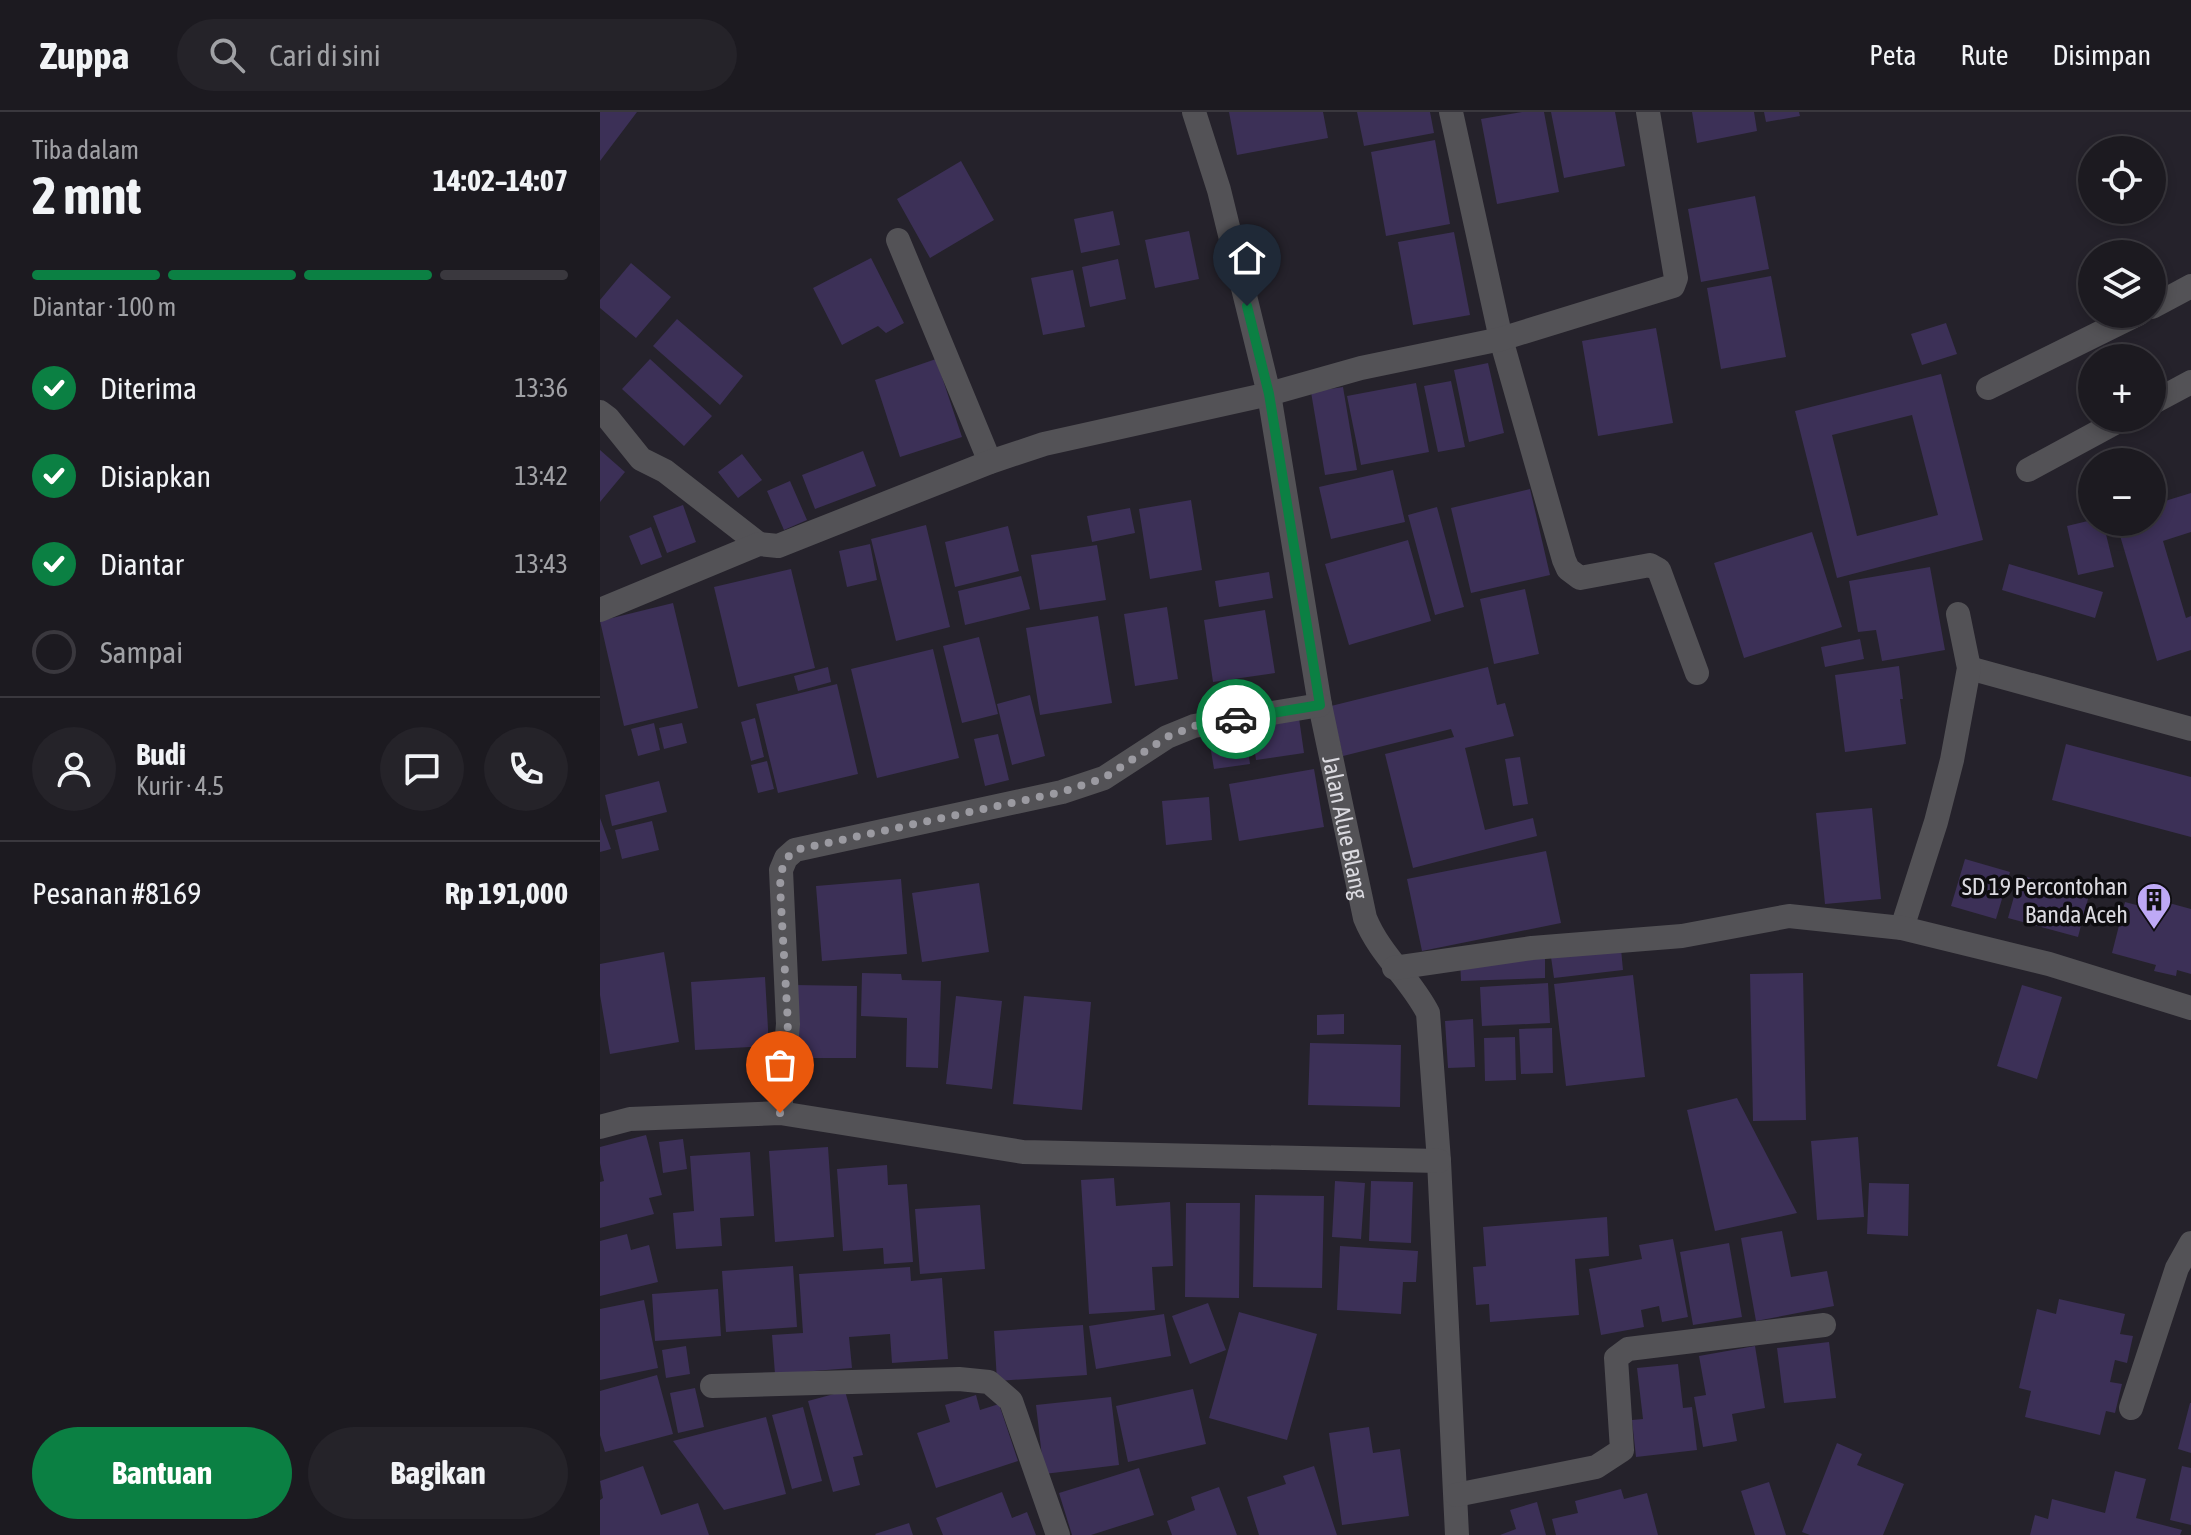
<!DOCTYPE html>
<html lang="id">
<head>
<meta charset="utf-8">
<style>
	:root { --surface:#1c1a20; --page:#252329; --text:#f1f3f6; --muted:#a0a1a5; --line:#3a383e; --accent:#0b8043 }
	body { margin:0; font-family:"Asap Condensed",sans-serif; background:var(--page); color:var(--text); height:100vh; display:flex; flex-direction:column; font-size:30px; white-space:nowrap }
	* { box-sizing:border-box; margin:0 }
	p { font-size:26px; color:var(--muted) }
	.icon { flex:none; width:44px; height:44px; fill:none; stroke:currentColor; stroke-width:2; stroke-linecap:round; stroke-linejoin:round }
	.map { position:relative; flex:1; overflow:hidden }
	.side { display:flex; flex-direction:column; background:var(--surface); width:600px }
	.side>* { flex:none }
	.buttons { position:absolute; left:1478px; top:24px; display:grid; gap:16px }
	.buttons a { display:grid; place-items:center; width:88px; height:88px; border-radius:50%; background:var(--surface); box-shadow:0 4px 12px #0003,0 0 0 2px var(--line); font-size:40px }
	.pin { position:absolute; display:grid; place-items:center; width:68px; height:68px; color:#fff; margin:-82px -34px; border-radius:50% 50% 50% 0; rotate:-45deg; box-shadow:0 0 8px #0007 }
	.pin .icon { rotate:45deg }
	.courier { position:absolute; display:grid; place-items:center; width:80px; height:80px; margin:-40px; border:6px solid #0b8043; border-radius:50%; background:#fff; color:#222; box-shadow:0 2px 10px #0007 }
	.summary em { font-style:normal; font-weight:700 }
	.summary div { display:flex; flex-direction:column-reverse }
	.summary { display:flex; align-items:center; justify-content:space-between; height:136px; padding:0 32px }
	h1 { font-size:52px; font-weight:700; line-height:60px }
	.bar { display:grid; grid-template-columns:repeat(4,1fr); gap:12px 8px; align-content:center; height:96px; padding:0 32px }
	.bar i { height:10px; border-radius:6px; background:var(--line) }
	.bar .selected { background:var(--accent) }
	.bar p { grid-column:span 4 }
	.line { display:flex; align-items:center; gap:20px; padding:0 32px; border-top:2px solid var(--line) }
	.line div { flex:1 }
	.round { display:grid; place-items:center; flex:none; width:84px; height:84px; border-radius:42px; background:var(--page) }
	ol { padding:0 32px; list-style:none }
	li { display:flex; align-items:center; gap:24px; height:88px }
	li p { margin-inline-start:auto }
	li .icon { padding:8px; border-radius:50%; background:var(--accent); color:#fff; stroke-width:4 }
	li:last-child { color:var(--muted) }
	li i { width:44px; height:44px; border:4px solid var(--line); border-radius:50% }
	.action { display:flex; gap:16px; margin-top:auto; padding:16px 32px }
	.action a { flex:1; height:92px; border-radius:48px; background:var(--accent); color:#fff; font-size:32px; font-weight:700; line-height:92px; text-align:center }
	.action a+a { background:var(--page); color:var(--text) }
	header { display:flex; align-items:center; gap:48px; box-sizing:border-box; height:112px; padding:0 40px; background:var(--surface); border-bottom:2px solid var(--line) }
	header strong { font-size:38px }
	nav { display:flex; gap:44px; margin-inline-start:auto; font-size:28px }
	.search { width:560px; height:72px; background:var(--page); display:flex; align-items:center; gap:20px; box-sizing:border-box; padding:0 28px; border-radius:44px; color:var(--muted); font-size:30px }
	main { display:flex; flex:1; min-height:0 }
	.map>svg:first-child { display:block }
</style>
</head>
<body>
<header>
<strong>Zuppa</strong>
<div class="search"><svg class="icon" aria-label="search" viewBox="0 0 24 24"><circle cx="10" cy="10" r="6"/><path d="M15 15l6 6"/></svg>Cari di sini</div>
<nav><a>Peta</a><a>Rute</a><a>Disimpan</a></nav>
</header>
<main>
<section class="side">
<div class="summary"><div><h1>2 mnt</h1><p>Tiba dalam</p></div><em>14:02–14:07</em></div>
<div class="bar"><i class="selected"></i><i class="selected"></i><i class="selected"></i><i></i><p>Diantar · 100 m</p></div>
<ol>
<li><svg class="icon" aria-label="check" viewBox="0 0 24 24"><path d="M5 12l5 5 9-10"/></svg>Diterima<p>13:36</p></li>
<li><svg class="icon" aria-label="check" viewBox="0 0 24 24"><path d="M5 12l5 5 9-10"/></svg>Disiapkan<p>13:42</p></li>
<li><svg class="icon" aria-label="check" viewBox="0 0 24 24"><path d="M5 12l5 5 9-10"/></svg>Diantar<p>13:43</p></li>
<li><i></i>Sampai</li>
</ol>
<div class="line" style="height:144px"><a class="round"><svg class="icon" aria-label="person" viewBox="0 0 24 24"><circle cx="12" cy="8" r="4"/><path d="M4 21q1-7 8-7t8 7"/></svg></a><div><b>Budi</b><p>Kurir · 4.5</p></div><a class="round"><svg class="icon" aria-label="chat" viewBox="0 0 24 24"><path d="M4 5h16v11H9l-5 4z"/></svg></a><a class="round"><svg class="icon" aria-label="phone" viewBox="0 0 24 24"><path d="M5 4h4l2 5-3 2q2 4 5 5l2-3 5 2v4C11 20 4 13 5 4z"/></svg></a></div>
<div class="line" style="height:104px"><div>Pesanan #8169</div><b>Rp 191,000</b></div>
<div class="action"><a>Bantuan</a><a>Bagikan</a></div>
</section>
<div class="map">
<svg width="1591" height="1423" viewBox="0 0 1591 1423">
	<rect width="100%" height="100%" fill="#25222b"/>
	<!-- building -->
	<path fill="#3c3057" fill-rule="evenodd" d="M0 0H37L0 49Z
		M629 0H723L728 26 637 43Z
		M757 0H830L834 21 764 34Z
		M922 0H944L959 80 897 92 881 7Z
		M951 0H1015L1025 54 964 66Z
		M1092 0H1154L1157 19 1097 31Z
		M1164 0H1199L1200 4 1166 10Z
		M835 28 850 112 786 124 771 40Z
		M361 49 394 108 330 146 297 87Z
		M1155 84 1169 157 1101 170 1088 97Z
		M513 99 520 133 481 141 474 107Z
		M589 119 599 167 555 176 545 128Z
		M854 120 870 203 813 213 798 130Z
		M271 146 304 211 286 221 278 214 242 233 213 176Z
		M518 147 526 187 490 195 482 155Z
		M31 151 71 185 36 226 0 196V188Z
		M473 158 485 215 443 223 431 166Z
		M1171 164 1186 245 1121 257 1107 176Z
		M77 207 143 264 120 293 53 234Z
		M1346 211 1357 242 1322 253 1311 222Z
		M1056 216 1073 311 998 324 982 229Z
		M50 247 112 304 84 334 22 277Z
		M336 247 362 325 300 345 275 268Z
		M888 251 904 321 869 330 854 258Z
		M1341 262 1383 428 1237 466 1195 299ZM1312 303 1338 403 1257 424 1232 323Z
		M851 269 865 335 838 340 824 274Z
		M816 271 829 340 761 353 747 284Z
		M743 275 757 358 725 363 711 280Z
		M0 338 25 360 0 390Z
		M263 339 276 374 215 397 202 363Z
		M142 342 162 368 138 386 118 360Z
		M793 358 805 410 731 427 719 375Z
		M190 369 207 408 184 418 167 379Z
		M930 377 950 463 871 481 851 396Z
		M1591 381V420L1563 429 1586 506 1591 504V538L1557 549 1516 410H1552V393Z
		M591 388 602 458 550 467 539 397Z
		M83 393 96 430 67 441 53 404Z
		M837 395 864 495 835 503 808 403Z
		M530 396 535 421 492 430 487 404Z
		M1492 408V410H1503L1514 455 1478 463 1467 414Z
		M326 413 350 515 296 529 271 427Z
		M408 414 419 459 355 475 345 430Z
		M51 415 62 445 41 453 29 424Z
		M1212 420 1242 515 1144 546 1114 451Z
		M808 428 831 509 749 533 725 452Z
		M270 432 277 468 247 475 239 439Z
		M497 433 506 488 440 498 431 443Z
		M1409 452 1503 480 1495 506 1402 478Z
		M1330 455 1345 538 1282 549 1276 518 1258 520 1249 469Z
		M191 457 215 556 138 575 114 475Z
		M669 460 673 486 619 495 615 469Z
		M421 464 430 497 365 513 358 479Z
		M925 477 939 542 894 552 880 487Z
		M73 491 98 596 24 614 0 509Z
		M567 495 578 567 535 574 524 502Z
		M665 498 675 561 613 570 604 508Z
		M498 504 512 591 440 603 426 516Z
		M379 525 398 602 362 611 343 534Z
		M1260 527 1264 547 1225 555 1221 535Z
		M333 537 359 646 277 666 251 557Z
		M1299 554 1303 587H1300L1306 632 1245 640 1235 563Z
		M228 555 231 570 198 579 194 564Z
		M888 555 897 593 905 591 914 624 865 636 885 718 933 706 937 724 813 756 785 642 854 625 851 617 743 644 731 594Z
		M237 572 258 662 178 681 156 592Z
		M430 583 445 644 412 653 397 592Z
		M155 606 164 645 151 649 141 610Z
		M699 606 704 641 656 648 651 613Z
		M644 610 650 652 614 657 607 615Z
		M54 611 60 638 38 644 31 617Z
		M82 611 87 631 64 637 59 616Z
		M398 622 409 668 385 674 374 627Z
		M1466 632 1591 665V725L1452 688Z
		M920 645 928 692 913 694 905 647Z
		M167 649 174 677 158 681 151 653Z
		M714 657 724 715 639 729 629 672Z
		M59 669 67 700 12 714 5 683Z
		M609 685 612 728 566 733 562 689Z
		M1272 696 1281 787 1225 792 1216 701Z
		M0 706 11 737 0 740Z
		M52 709 59 738 22 747 15 718Z
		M946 739 961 811 822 839 807 767Z
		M1365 747 1410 760 1396 807 1351 794Z
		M1420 763 1489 783 1478 825 1408 806Z
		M301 767 307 842 222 849 216 774Z
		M379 771 389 840 322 850 312 781Z
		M1547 785 1591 797V862L1577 858 1576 864 1554 859 1556 853 1512 841 1525 790 1544 795Z
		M1021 837 1023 858 954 866 951 845Z
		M64 840 79 930 10 942 0 883V852Z
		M945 844V866L861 869 860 847Z
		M262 861 301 862 302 868 341 869 338 956 306 955 307 906 261 904Z
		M1203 861 1206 1008 1153 1009 1150 862Z
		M1033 863 1045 965 966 974 954 872Z
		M165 865 169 934 95 938 91 870Z
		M948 871 950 911 882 914 880 875Z
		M194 873 257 874 256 946H193Z
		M1422 873 1462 885 1437 967 1397 954Z
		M356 884 402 889 392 977 346 972Z
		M424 884 491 890 482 998 413 992Z
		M744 902V922L717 923V903Z
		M873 907 875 955 848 956 845 909Z
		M952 916 953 961 921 962 919 917Z
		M915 925 916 968 885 969 884 926Z
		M710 931 801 933 800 995 708 993Z
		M1137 986 1197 1101 1115 1119 1087 998Z
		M46 1023 62 1083 49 1086 54 1102 0 1116V1070L4 1069 0 1051V1035Z
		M1258 1025 1264 1105 1217 1108 1211 1029Z
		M83 1027 87 1057 63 1061 59 1030Z
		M228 1035 234 1125 175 1130 169 1039Z
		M150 1040 154 1104 120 1106 122 1134 76 1137 73 1101 94 1099 90 1044Z
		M287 1053 288 1073 307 1072 313 1150 284 1152 283 1136 243 1139 237 1057Z
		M514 1066 516 1094 570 1090 573 1154 552 1155 555 1198 489 1202 481 1068Z
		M735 1069 765 1071 761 1127 732 1125Z
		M771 1069 813 1070 811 1131 769 1129Z
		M1269 1071 1309 1072 1308 1124 1267 1122Z
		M655 1083 724 1084 722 1176 653 1175Z
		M586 1091H640L639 1186 585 1185Z
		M380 1093 385 1157 320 1162 315 1097Z
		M1007 1105 1009 1144 975 1147 979 1203 890 1210 889 1192 876 1193 873 1155 886 1154 883 1115Z
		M1182 1119 1191 1165 1227 1159 1234 1194 1156 1209 1141 1126Z
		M27 1122 31 1138 49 1133 58 1170 0 1184V1129Z
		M1073 1127 1088 1205 1062 1210 1059 1194 1041 1198 1044 1215 1001 1223 989 1157 1042 1147 1039 1133Z
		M1129 1131 1142 1205 1093 1213 1080 1140Z
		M740 1134 818 1139 816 1170H803L801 1202 737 1198Z
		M193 1154 197 1215 126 1220 122 1159Z
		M310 1155 311 1169 342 1166 348 1247 292 1251 290 1222 249 1225 252 1256 175 1262 172 1223 203 1221 199 1162Z
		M118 1177 121 1224 55 1229 52 1182Z
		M1459 1187 1525 1202 1520 1222 1533 1224 1527 1251 1515 1248 1510 1270 1522 1272 1515 1301 1506 1299 1500 1323 1425 1305 1431 1279 1419 1276 1437 1197 1456 1202Z
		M44 1188 58 1256 0 1268V1197Z
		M608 1191 626 1238 590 1252 572 1204Z
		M639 1200 717 1222 687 1328 609 1306Z
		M564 1202 571 1244 496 1257 489 1214Z
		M483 1213 487 1263 397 1269 394 1219Z
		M1229 1230 1236 1286 1184 1291 1177 1236Z
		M86 1234 90 1262 66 1266 62 1238Z
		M1155 1234 1165 1296 1132 1302 1137 1329 1103 1335 1094 1285 1106 1283 1099 1244Z
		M1078 1252 1083 1296 1092 1295 1097 1338 1036 1345 1032 1308 1043 1307 1037 1256Z
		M57 1263 73 1322 5 1340 0 1323V1279Z
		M95 1276 104 1315 78 1321 70 1281Z
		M593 1277 606 1332 528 1350 516 1294Z
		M245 1279 263 1343 253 1345 260 1373 233 1380 208 1289Z
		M376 1283 380 1298 399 1292 418 1349 336 1376 317 1321 350 1310 345 1293Z
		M511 1285 519 1353 444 1362 436 1293Z
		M1590 1291H1591V1341L1578 1337Z
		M203 1295 222 1369 192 1377 172 1303Z
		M166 1305 186 1382 124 1398 73 1329Z
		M769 1315 773 1341 800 1337 809 1404 742 1413 729 1321Z
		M1237 1331 1262 1342 1257 1353 1304 1372 1283 1423H1210L1202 1420Z
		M43 1354 61 1403 98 1391 109 1423H0V1388L3 1386 0 1369Z
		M714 1354 737 1423H659L647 1385 686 1372 683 1364Z
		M1582 1354 1591 1356V1413L1570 1408Z
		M539 1356 554 1403 491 1423H472L459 1381Z
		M1515 1359 1546 1367 1536 1406 1582 1418 1580 1423H1430L1435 1403 1448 1407 1452 1387 1505 1401Z
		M1169 1370 1186 1423H1155L1141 1379Z
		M619 1375 637 1423H572L567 1409 595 1398 591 1385Z
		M1021 1377 1024 1387 1047 1381 1058 1423H956L952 1407 978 1401 975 1389Z
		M402 1380 412 1406 427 1400 436 1423H343L336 1406Z
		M937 1390 946 1423H900L916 1417 910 1398Z
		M309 1411 313 1423H276L275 1422Z"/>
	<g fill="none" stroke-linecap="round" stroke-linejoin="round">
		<!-- minor -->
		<g stroke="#535256" stroke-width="24">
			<path id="s1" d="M594 0 619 78 669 282 720 593 765 806C780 843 810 866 828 901L839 1049 857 1423"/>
			<path d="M851 0 901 227 964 448 968 457 980 466 1050 453 1059 458 1097 561"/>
			<path d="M298 128 390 350"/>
			<path d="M1552 195 1591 174"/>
			<path d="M1388 276 1538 202"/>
			<path d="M1552 291 1591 270"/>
			<path d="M0 300 8 306 41 347 65 359 159 432"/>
			<path d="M1428 358 1524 306"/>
			<path d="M0 498 159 432 178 434 390 350 444 332 669 282 761 256 901 227 1073 174 1076 166 1048 0"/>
			<path d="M1369 556 1591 617"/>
			<path d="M1302 816 1336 710 1352 648 1369 556 1358 502"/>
			<path d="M794 856 932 836 1082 824 1189 804 1302 816 1449 852 1591 896"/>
			<path d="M180 1001 188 912 181 758 186 746 195 738 462 680 504 666 567 625 594 614 720 593"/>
			<path d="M0 1015 30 1007 180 1001 423 1040 839 1049"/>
			<path d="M112 1274 359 1267 389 1270 411 1289 458 1423"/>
			<path d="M1531 1296 1577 1156 1591 1131"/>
			<path d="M856 1383 996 1355 1022 1338 1016 1246 1028 1237 1224 1213"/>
		</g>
	</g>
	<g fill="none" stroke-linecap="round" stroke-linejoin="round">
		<!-- done -->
		<path stroke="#9b9aa1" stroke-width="8" stroke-dasharray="0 14.4" d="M180 1001 188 912 180 775C181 759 182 749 195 738L462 680 504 666 567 625 594 614 636 607"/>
		<!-- route -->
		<path stroke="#0b8043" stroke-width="10" d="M636 607 720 593 669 282 647 194"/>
	</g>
	<!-- icons -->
	<defs>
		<symbol id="building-pin" viewBox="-11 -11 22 30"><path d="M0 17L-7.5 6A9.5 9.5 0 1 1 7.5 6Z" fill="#bea9f5" stroke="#0e0d10"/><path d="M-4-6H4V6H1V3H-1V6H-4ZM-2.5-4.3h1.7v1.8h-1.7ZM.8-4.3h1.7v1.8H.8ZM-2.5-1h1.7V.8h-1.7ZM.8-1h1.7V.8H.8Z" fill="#111"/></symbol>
	</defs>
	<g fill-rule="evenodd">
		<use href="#building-pin" x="1534" y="768" width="40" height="54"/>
	</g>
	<g text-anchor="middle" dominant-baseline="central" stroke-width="7" stroke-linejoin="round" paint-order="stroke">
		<!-- street labels -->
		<g font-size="24" fill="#dbdae0" stroke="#0e0d10">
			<text stroke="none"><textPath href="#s1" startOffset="732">Jalan Alue Blang</textPath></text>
		</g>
		<!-- poi labels -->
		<g font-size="24" fill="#dbdae0" stroke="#0e0d10" text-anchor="end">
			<text x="1528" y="774">SD 19 Percontohan<tspan x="1528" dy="28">Banda Aceh</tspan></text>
		</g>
	</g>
</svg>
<div class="buttons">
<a><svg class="icon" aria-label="locate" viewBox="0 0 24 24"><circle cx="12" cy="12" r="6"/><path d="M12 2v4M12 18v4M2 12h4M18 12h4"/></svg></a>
<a><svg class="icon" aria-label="layers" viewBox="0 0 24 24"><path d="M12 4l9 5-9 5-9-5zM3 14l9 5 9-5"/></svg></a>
<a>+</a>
<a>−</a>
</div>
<div class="pin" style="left:180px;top:1001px;background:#ea580c"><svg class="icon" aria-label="bag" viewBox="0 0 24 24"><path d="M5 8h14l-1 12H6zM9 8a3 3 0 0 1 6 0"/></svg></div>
<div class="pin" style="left:647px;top:194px;background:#1f2937"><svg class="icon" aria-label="home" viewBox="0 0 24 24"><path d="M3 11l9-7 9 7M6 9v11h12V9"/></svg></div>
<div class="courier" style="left:636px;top:607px"><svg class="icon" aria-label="car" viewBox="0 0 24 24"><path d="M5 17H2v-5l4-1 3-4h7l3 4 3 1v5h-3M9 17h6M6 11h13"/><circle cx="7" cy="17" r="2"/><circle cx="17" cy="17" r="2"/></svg></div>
</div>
</main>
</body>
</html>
